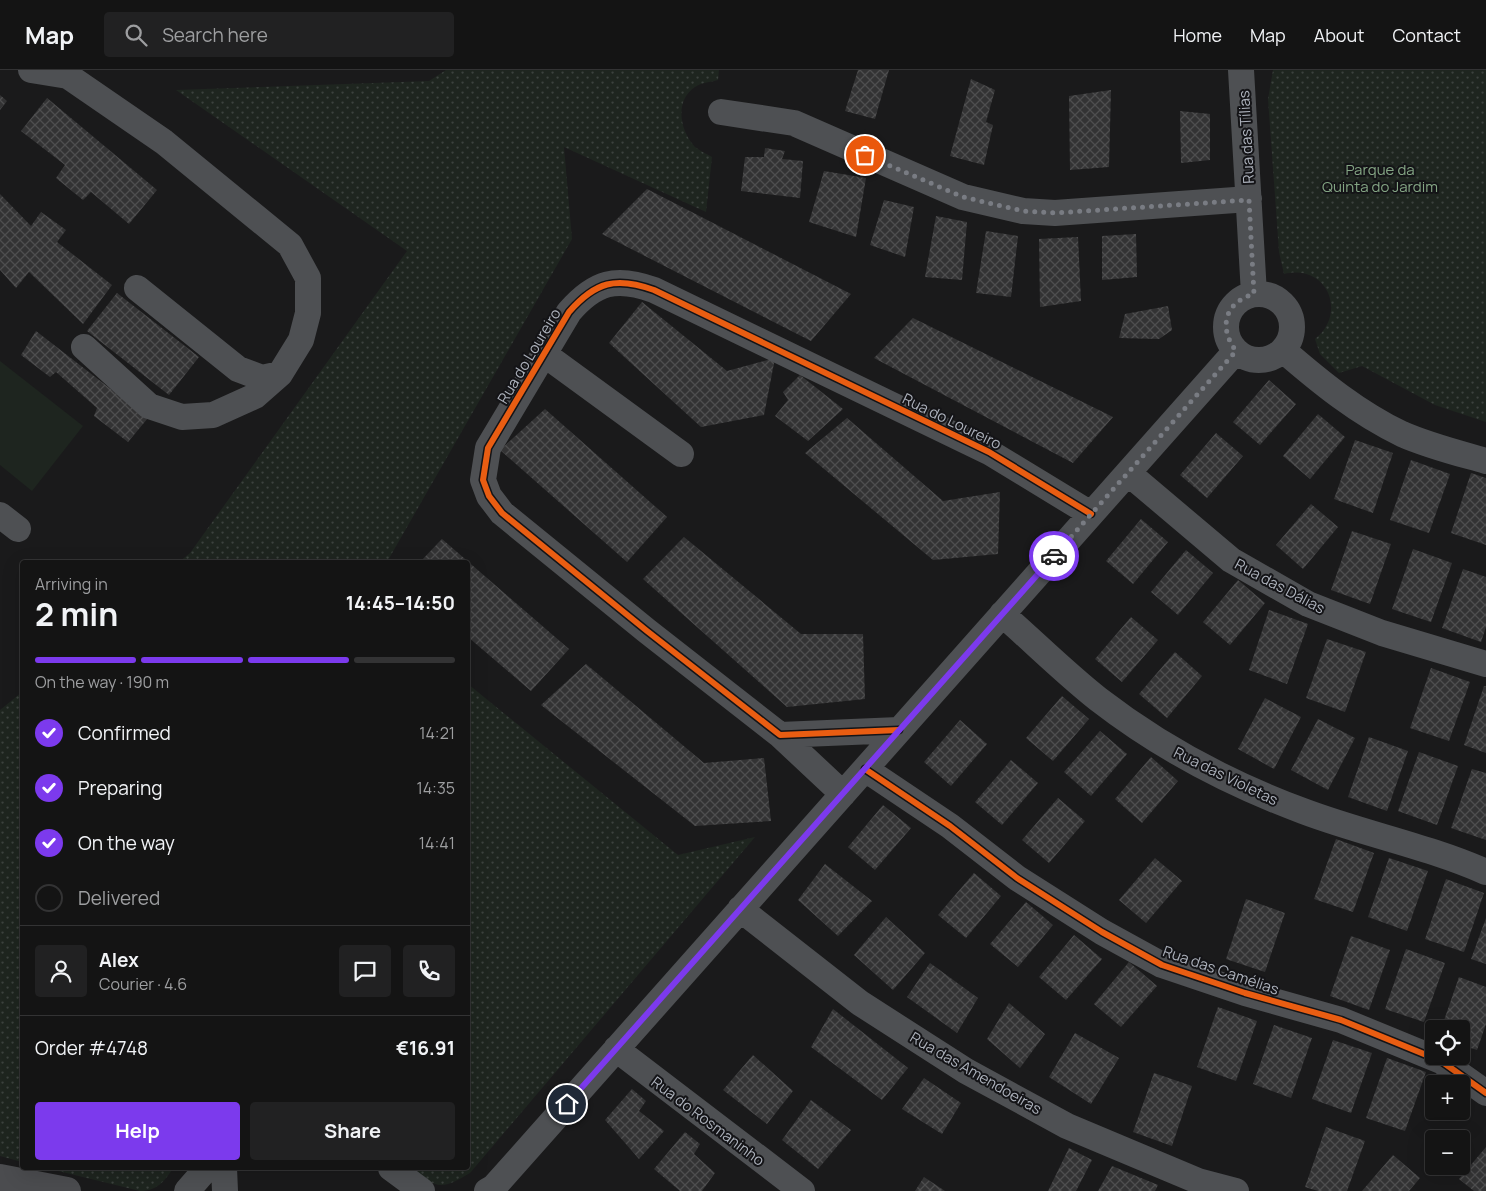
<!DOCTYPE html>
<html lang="en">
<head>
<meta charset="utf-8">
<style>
	:root { --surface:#141414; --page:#212122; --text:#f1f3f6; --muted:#9d9ea0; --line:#333334; --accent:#7c3aed }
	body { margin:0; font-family:Manrope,sans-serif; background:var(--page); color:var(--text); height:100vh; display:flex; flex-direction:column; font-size:19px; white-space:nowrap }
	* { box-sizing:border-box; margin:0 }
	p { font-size:16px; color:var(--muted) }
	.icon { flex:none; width:28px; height:28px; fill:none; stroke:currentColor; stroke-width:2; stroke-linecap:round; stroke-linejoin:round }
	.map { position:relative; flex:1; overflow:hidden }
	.panel { position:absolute; left:20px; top:490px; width:450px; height:610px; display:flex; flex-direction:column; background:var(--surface); border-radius:5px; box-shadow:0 5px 20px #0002,0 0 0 1px var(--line) }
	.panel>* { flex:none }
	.tools { position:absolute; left:1425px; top:950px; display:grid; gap:10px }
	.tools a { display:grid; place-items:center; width:45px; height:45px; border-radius:5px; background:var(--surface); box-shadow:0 5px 20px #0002,0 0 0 1px var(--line); font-size:25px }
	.pin { position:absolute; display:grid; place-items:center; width:42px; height:42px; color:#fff; margin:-21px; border:2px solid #fff; border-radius:50%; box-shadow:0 1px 5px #0007 }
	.courier { position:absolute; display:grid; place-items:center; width:50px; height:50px; margin:-25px; border:4px solid #7c3aed; border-radius:50%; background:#fff; color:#222; box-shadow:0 1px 6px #0007 }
	.overview em { font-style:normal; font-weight:700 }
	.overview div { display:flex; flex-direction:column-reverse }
	.overview { display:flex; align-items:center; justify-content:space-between; height:85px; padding:0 15px }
	h1 { font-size:32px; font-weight:700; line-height:38px }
	.bar { display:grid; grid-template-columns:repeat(4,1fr); gap:8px 5px; align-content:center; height:60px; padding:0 15px }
	.bar i { height:6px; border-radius:4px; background:var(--line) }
	.bar .on { background:var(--accent) }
	.bar p { grid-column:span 4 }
	.line { display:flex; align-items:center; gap:12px; padding:0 15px; border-top:1px solid var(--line) }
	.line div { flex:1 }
	.round { display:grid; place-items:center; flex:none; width:52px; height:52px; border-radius:5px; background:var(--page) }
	ol { padding:0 15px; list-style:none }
	li { display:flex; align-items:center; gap:15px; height:55px }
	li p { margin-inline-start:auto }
	li .icon { padding:5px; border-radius:50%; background:var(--accent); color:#fff; stroke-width:4 }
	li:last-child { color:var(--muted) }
	li i { width:28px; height:28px; border:2px solid var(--line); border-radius:50% }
	.action { display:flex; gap:10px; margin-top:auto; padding:10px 15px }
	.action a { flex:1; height:58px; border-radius:5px; background:var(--accent); color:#fff; font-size:20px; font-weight:700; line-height:58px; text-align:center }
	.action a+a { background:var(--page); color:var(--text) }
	header { display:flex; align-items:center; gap:30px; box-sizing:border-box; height:70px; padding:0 25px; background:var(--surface); border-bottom:1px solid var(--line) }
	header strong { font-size:24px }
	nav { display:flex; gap:28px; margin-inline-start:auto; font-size:18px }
	.search { width:350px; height:45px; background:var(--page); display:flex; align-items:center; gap:12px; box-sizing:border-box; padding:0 18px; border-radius:5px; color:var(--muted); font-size:19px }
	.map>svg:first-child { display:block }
</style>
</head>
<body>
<header>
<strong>Map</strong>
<div class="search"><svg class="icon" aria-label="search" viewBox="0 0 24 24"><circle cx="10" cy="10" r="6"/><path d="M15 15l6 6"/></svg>Search here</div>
<nav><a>Home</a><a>Map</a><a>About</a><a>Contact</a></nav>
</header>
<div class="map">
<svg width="1486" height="1121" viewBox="0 0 1486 1121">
	<defs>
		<pattern id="green-dots" width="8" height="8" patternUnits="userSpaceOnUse" patternTransform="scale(1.25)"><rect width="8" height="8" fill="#1e251f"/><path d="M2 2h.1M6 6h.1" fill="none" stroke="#3c423e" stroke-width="1.8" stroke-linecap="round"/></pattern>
		<pattern id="building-cross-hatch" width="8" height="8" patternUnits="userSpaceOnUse" patternTransform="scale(1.25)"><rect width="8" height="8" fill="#333334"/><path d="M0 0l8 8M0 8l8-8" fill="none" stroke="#4e4e4f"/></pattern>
	</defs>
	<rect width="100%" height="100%" fill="#1a1a1b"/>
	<!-- green -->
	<path fill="url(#green-dots)" d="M446 0H719L718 10C711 12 700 13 695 17 674 31 680 61 695 77 700 81 707 84 712 87L706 142 564 77 572 169 387 492H179L190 483 407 181 176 20 429 11Z
		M1273 0H1486V352L1435 335 1362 296 1339 303 1320 284 1315 269C1348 243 1327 193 1284 204L1279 182 1268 29Z
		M468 614 678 785 755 767 470 1103C441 1121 436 1118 409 1098H468Z
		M22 622V1092L0 1086V640Z
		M46 1098H173C165 1111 157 1121 140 1121Z"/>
	<!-- pitch -->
	<path fill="#1e251f" d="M0 291 83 356 32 421 0 395Z"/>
	<!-- building -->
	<path fill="url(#building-cross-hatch)" d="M858 0H889L875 49 845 41Z
		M971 9 995 20 986 52 993 55 984 95 950 86Z
		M1111 20 1109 97 1070 100 1069 26Z
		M0 25 7 31 0 40Z
		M47 28 157 120 129 154 91 122 83 130 56 108 65 95 21 61Z
		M1180 41 1210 44V90L1181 93Z
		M765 78 785 81 782 89 803 91 800 128 741 121 745 87H764Z
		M824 101 866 108 856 167 809 152Z
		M647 119 851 224 811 271 602 164Z
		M0 124 31 156 41 142 66 160 57 172 112 215 83 254 29 202 16 218 0 200Z
		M884 130 914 137 905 187 870 175Z
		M936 146 967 152 962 210 925 207Z
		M986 161 1018 166 1011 227 976 223Z
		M1136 164 1137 207 1102 210V166Z
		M1078 167 1081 231 1040 237 1039 169Z
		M117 223 199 287 169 325 87 261Z
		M642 232 727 301 775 288 764 345 701 357 609 273Z
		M1168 236 1172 260 1159 269 1119 268 1125 244Z
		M913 248 1113 347 1073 393 874 288Z
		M36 261 148 348 128 372 94 346 97 338 56 302 50 307 21 285Z
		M800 305 843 339 808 371 775 346 788 330 783 322Z
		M1269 310 1296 334 1260 375 1233 352Z
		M545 339 667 447 627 492 500 380Z
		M1318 344 1345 367 1310 409 1283 386Z
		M847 348 943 431 1000 422 998 484 933 490 805 383Z
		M1216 363 1243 386 1207 428 1180 405Z
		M1355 370 1393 383 1373 443 1334 429Z
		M1411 390 1450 404 1429 463 1390 450Z
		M1471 403 1486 408V475L1451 463Z
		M1311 434 1338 457 1303 499 1276 475Z
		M1141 449 1168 472 1133 514 1106 491Z
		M1352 461 1391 474 1370 534 1331 520Z
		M684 467 801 564H863L865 629 787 637 643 509Z
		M442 469 569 579 531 621 468 567V492H420Z
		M1413 479 1452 493 1431 552 1392 539Z
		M1186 480 1213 503 1178 545 1151 522Z
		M1463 499 1486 507V557L1481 572 1442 558Z
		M1238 510 1265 533 1230 575 1203 552Z
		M1269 540 1308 554 1287 614 1249 600Z
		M1131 547 1158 570 1122 612 1095 589Z
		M1327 569 1366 582 1345 642 1306 628Z
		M1175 582 1202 606 1167 648 1139 624Z
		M586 594 704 693 764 688 771 751 695 756 541 635Z
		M1431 598 1470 612 1449 671 1410 658Z
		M1484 616H1486V683L1464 675Z
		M1062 626 1089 649 1053 691 1026 668Z
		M1265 628 1301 647 1274 699 1238 679Z
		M1318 649 1355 668 1328 720 1291 700Z
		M960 650 987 674 951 716 924 692Z
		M1100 661 1127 684 1091 726 1064 702Z
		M1369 667 1408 681 1387 741 1348 727Z
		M1419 682 1458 696 1437 755 1398 741Z
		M1151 687 1178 711 1142 753 1115 729Z
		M1011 690 1038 713 1002 755 975 732Z
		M1472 699 1486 703V770L1451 758Z
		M1058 728 1085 751 1049 793 1022 770Z
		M883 735 911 758 875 800 848 777Z
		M1336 769 1374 783 1353 842 1314 829Z
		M1155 788 1182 811 1146 853 1119 830Z
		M1389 788 1428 801 1407 861 1368 847Z
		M825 794 872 831 838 866 798 830Z
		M974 803 1001 826 966 868 938 845Z
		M1446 809 1484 823 1464 882 1425 869Z
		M1246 829 1285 843 1265 902 1226 889Z
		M1026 832 1053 855 1018 897 990 874Z
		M886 847 925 883 893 920 854 885Z
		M1486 848V894L1471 889Z
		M1074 865 1102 889 1066 930 1039 907Z
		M1351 866 1390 880 1369 940 1330 926Z
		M1406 879 1445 893 1424 952 1385 939Z
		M1129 892 1157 916 1121 957 1094 934Z
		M930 893 978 928 957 963 907 927Z
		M1459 907 1486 917V954L1477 980 1461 975V959H1441Z
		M1009 933 1045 964 1020 998 987 969Z
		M1218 937 1257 951 1236 1011 1197 997Z
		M833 939 908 998 882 1030 811 977Z
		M1274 955 1312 968 1291 1028 1253 1014Z
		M1075 963 1119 988 1091 1034 1049 1007Z
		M1333 970 1372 983 1351 1043 1312 1029Z
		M753 985 793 1021 767 1054 723 1020Z
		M1387 988 1426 1002 1405 1061 1366 1048Z
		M1154 1003 1192 1016 1172 1076 1133 1062Z
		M924 1008 961 1033 942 1064 902 1039Z
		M632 1019 646 1031 639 1041 664 1061 639 1089 605 1050Z
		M811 1030 851 1060 818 1099 782 1070Z
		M1326 1057 1365 1071 1347 1121H1318L1305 1117Z
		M685 1062 700 1074 694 1084 715 1103 702 1121H680L654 1099Z
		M1486 1077V1121H1474L1459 1109Z
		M1069 1078 1092 1090 1076 1121H1048Z
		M1393 1085 1420 1108 1409 1121H1362Z
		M1112 1096 1158 1115 1155 1121H1098Z
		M924 1107 945 1121H915Z"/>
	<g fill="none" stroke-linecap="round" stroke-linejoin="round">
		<!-- minor -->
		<path stroke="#4e5053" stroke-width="26" d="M31 0 68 6 164 72 290 175 308 208V243L301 270 280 304 255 326 213 345 182 347 149 336 84 277
			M1241 0 1254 224
			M721 42 794 53 963 127 1023 141 1055 143 1249 129
			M137 218 238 299 262 308 280 304
			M1226 257a33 33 0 1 1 66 0a33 33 0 1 1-66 0Z
			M1283 280C1320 312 1358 343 1402 364 1429 376 1458 383 1486 391
			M544 284 681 384
			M1128 403 1231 490 1308 534 1382 563 1486 594
			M0 445 18 459
			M1002 544C1034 572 1065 603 1098 629 1160 677 1230 714 1303 741 1364 764 1427 776 1486 802
			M899 660 780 665 647 561 502 443 489 426 483 410 488 378 569 242C595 212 616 206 654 220L989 382 1091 444
			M780 665 843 724
			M865 699 950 756 1017 808 1102 862 1162 895 1245 923 1341 950 1441 991 1486 1023
			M740 839 860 933 966 1001 1067 1056 1198 1111 1236 1121
			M616 979 802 1121
			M224 1098 225 1121
			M391 1098 422 1121
			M187 1121 207 1098
			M487 1121 494 1117 1236 281"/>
		<!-- major -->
		<path stroke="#4b4c4f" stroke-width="28" d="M0 1108 67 1121"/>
		<defs>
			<path id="cycleway" d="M899 660 780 665 647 561 502 443 489 426 483 410 488 378 569 242C595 212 616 206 654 220L989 382 1091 444
				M865 699 950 756 1017 808 1102 862 1162 895 1245 923 1341 950 1441 991 1486 1023"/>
		</defs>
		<!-- cycleway casing -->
		<use href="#cycleway" stroke="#141417" stroke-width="9"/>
		<!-- cycleway -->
		<use href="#cycleway" stroke="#e95d12" stroke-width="6"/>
	</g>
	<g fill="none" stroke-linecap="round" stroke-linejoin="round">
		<!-- done -->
		<path stroke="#797c83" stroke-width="5" stroke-dasharray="0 9" d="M865 85 963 127 1023 141 1055 143 1249 130 1254 224C1225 232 1218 257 1236 281L1054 486"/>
		<!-- route -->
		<path stroke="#7c3aed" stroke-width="6" d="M567 1034 1054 486"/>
	</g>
	<g text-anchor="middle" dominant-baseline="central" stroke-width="4" stroke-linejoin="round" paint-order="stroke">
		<!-- street labels -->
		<g font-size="15" fill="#acb1bb" stroke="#141417">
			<text transform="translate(1246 67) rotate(-93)">Rua das Tílias</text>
			<text transform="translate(529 286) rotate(-59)">Rua do Loureiro</text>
			<text transform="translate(952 351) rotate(26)">Rua do Loureiro</text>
			<text transform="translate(1280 516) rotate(28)">Rua das Dálias</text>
			<text transform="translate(1226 706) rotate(26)">Rua das Violetas</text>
			<text transform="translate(1221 900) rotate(19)">Rua das Camélias</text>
			<text transform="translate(976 1003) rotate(30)">Rua das Amendoeiras</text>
			<text transform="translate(708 1051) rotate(37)">Rua do Rosmaninho</text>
		</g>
		<!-- park labels -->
		<g font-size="15" fill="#84a584" stroke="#141417">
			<text x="1380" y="99">Parque da<tspan x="1380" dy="17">Quinta do Jardim</tspan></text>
		</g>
	</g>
</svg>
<div class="tools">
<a><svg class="icon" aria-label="locate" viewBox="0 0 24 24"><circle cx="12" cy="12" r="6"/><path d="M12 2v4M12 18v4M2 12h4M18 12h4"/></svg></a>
<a>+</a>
<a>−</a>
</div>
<div class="pin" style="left:865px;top:85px;background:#ea580c"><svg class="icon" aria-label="bag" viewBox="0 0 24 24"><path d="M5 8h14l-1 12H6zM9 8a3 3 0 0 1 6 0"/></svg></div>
<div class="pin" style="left:567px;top:1034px;background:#1f2937"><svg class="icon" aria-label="home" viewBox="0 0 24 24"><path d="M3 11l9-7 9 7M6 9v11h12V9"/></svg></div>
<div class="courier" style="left:1054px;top:486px"><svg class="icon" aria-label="car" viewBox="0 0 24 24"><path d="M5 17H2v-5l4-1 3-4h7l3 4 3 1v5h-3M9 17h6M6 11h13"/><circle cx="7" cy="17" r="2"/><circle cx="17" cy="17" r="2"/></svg></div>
<section class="panel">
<div class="overview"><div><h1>2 min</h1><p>Arriving in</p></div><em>14:45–14:50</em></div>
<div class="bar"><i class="on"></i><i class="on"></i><i class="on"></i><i></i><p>On the way · 190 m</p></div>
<ol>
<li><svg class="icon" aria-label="check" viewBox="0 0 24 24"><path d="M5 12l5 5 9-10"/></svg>Confirmed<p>14:21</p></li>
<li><svg class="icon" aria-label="check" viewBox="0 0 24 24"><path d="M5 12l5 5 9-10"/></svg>Preparing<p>14:35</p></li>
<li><svg class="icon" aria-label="check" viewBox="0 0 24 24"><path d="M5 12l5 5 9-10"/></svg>On the way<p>14:41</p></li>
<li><i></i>Delivered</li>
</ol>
<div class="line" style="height:90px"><a class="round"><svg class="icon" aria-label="person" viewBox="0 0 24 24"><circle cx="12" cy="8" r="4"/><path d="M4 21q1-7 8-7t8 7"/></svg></a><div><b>Alex</b><p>Courier · 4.6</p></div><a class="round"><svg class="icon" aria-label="chat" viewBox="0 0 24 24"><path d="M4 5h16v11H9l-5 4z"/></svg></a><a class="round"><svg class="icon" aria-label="phone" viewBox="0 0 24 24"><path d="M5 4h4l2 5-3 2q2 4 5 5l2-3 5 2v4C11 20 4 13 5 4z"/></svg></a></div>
<div class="line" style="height:65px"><div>Order #4748</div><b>€16.91</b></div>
<div class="action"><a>Help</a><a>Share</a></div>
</section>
</div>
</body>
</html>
